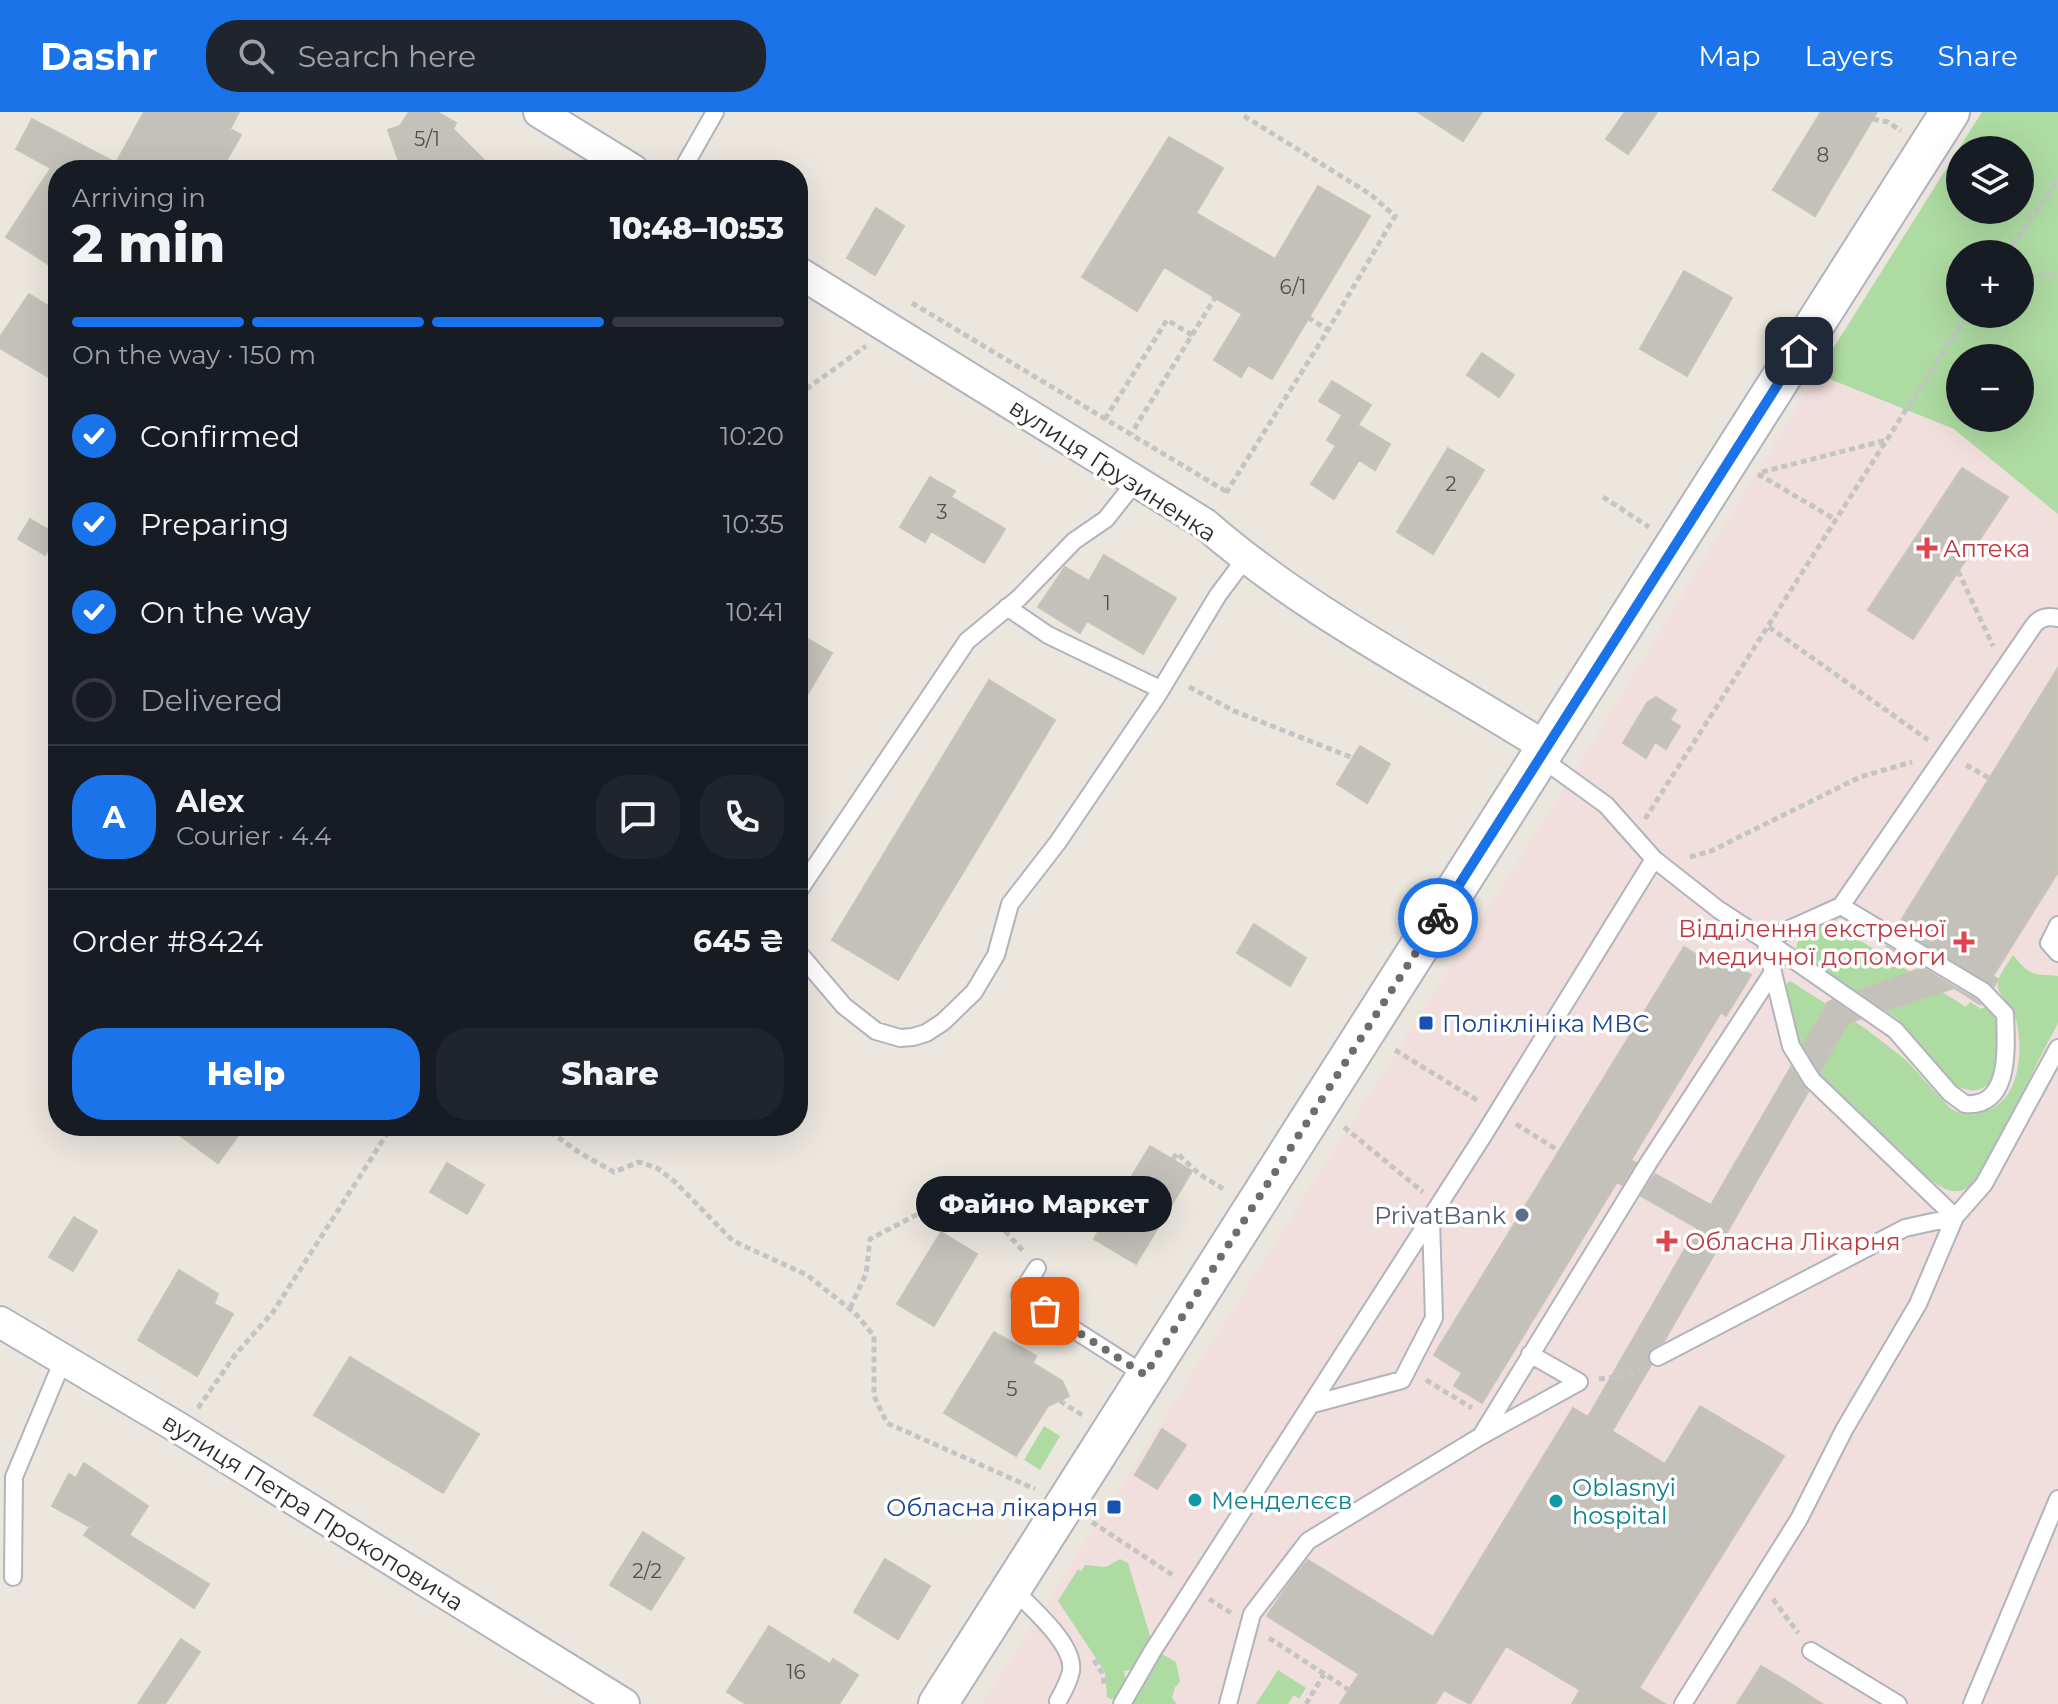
<!DOCTYPE html>
<html lang="en">
<head>
<meta charset="utf-8">
<style>
	:root { --surface:#171b24; --page:#20242c; --text:#f1f3f6; --muted:#9ea1a6; --line:#363941; --accent:#1a73e8 }
	body { margin:0; font-family:Montserrat,sans-serif; background:var(--page); color:var(--text); height:100vh; display:flex; flex-direction:column; font-size:30px; white-space:nowrap }
	* { box-sizing:border-box; margin:0 }
	p { font-size:26px; color:var(--muted) }
	.icon { flex:none; width:44px; height:44px; fill:none; stroke:currentColor; stroke-width:2; stroke-linecap:round; stroke-linejoin:round }
	.map { position:relative; flex:1; overflow:hidden }
	.details { position:absolute; left:48px; top:48px; width:760px; height:976px; display:flex; flex-direction:column; background:var(--surface); border-radius:32px; box-shadow:0 8px 32px #0002 }
	.details>* { flex:none }
	.buttons { position:absolute; left:1946px; top:24px; display:grid; gap:16px }
	.buttons a { display:grid; place-items:center; width:88px; height:88px; border-radius:50%; background:var(--surface); box-shadow:0 8px 32px #0002; font-size:40px }
	.pin { position:absolute; display:grid; place-items:center; width:68px; height:68px; color:#fff; margin:-34px; border-radius:16px; box-shadow:0 4px 12px #0006 }
	.courier { position:absolute; display:grid; place-items:center; width:80px; height:80px; margin:-40px; border:6px solid #1a73e8; border-radius:50%; background:#fff; color:#222; box-shadow:0 2px 10px #0007 }
	.bubble { position:absolute; height:56px; border-radius:28px; background:var(--surface); box-shadow:0 8px 32px #0002; font-size:26px; font-weight:800; line-height:56px; text-align:center }
	.overview em { font-style:normal; font-weight:800 }
	.overview div { display:flex; flex-direction:column-reverse }
	.overview { display:flex; align-items:center; justify-content:space-between; height:136px; padding:0 24px }
	h1 { font-size:52px; font-weight:800; line-height:60px }
	.bar { display:grid; grid-template-columns:repeat(4,1fr); gap:12px 8px; align-content:center; height:96px; padding:0 24px }
	.bar i { height:10px; border-radius:6px; background:var(--line) }
	.bar .selected { background:var(--accent) }
	.bar p { grid-column:span 4 }
	.line { display:flex; align-items:center; gap:20px; padding:0 24px; border-top:2px solid var(--line) }
	.line div { flex:1 }
	.round { display:grid; place-items:center; flex:none; width:84px; height:84px; border-radius:32px; background:var(--page) }
	ol { padding:0 24px; list-style:none }
	li { display:flex; align-items:center; gap:24px; height:88px }
	li p { margin-inline-start:auto }
	li .icon { padding:8px; border-radius:50%; background:var(--accent); color:#fff; stroke-width:4 }
	li:last-child { color:var(--muted) }
	li i { width:44px; height:44px; border:4px solid var(--line); border-radius:50% }
	.primary-button { display:flex; gap:16px; margin-top:auto; padding:16px 24px }
	.primary-button a { flex:1; height:92px; border-radius:32px; background:var(--accent); color:#fff; font-size:32px; font-weight:800; line-height:92px; text-align:center }
	.primary-button a+a { background:var(--page); color:var(--text) }
	header { display:flex; align-items:center; gap:48px; box-sizing:border-box; height:112px; padding:0 40px; background:var(--accent); color:#fff }
	header strong { font-size:38px }
	nav { display:flex; gap:44px; margin-inline-start:auto; font-size:28px }
	.search { width:560px; height:72px; background:var(--page); display:flex; align-items:center; gap:20px; box-sizing:border-box; padding:0 28px; border-radius:32px; color:var(--muted); font-size:30px }
	.map>svg:first-child { display:block }
</style>
</head>
<body>
<header>
<strong>Dashr</strong>
<div class="search"><svg class="icon" aria-label="search" viewBox="0 0 24 24"><circle cx="10" cy="10" r="6"/><path d="M15 15l6 6"/></svg>Search here</div>
<nav><a>Map</a><a>Layers</a><a>Share</a></nav>
</header>
<div class="map">
<svg width="2058" height="1592" viewBox="0 0 2058 1592">
	<rect width="100%" height="100%" fill="#ebe7df"/>
	<!-- medical -->
	<path fill="#f1dfdd" d="M1817 262 1954 317 2058 402V1592H982L1571 665Z"/>
	<!-- green -->
	<path fill="#aedba2" fill-rule="evenodd" d="M1982 0H2058V402L1954 317 1817 262ZM1960 38H2020V98H1960ZM1960 142H2020V202H1960ZM2020 246V306H1960V246Z
		M1837 814 1966 895 1970 890 1981 897 1985 895C1989 899 1995 904 1997 909 2008 935 1998 997 1955 973L1898 907 1852 878 1796 837C1800 815 1817 814 1837 814Z
		M2013 843C2032 866 2032 861 2058 864V911L2036 953 2022 986 1979 1067C1968 1079 1956 1083 1941 1075 1926 1067 1912 1050 1900 1038 1866 1007 1827 977 1801 938 1791 924 1788 891 1785 873L1790 869 1866 917 1906 948 1950 996C1962 1004 1973 1002 1985 999 2020 990 2024 937 2016 908 2013 896 2000 885 1998 876 1996 865 2007 853 2013 843Z
		M1044 1314 1060 1324 1040 1358 1024 1348Z
		M1120 1447 1128 1451 1151 1527 1134 1557 1124 1559 1126 1571 1117 1586 1110 1587 1107 1585 1105 1560 1058 1489 1078 1457 1081 1459 1085 1453 1106 1455Z
		M1162 1542 1176 1550 1180 1570 1175 1575 1172 1586 1177 1592H1133Z
		M1278 1558 1306 1576 1299 1587 1294 1583 1288 1592H1256Z"/>
	<!-- building -->
	<path fill="#c4c1ba" stroke="#c6c3b8" stroke-width="2" d="M144 0H239L230 17 241 23 221 58H58V136L48 152 6 125 51 56 16 37 32 7 116 51Z
		M409 0H437L456 11 453 17 494 58H402L388 18 400 14Z
		M1418 0H1482L1463 29Z
		M1625 0H1657L1628 42 1606 27Z
		M1821 0H1877L1815 104 1773 78Z
		M1169 25 1223 56 1196 101 1275 147 1318 74 1370 104 1272 267 1248 253 1241 265 1214 248 1242 202 1164 155 1137 199 1082 165Z
		M876 96 904 114 875 163 847 146Z
		M1684 159 1732 186 1687 264 1640 237Z
		M29 182 58 200V253L50 266 0 236V225Z
		M1482 241 1514 263 1499 285 1467 263Z
		M1332 269 1371 293 1358 313 1390 332 1375 358 1359 348 1334 387 1311 372 1336 334 1327 328 1342 303 1319 289Z
		M1448 336 1484 358 1433 442 1397 420Z
		M1962 356 2008 385 1913 527 1868 498Z
		M930 365 955 379 951 385 1005 417 984 451 931 419 925 430 900 415Z
		M30 407 57 423 45 443 18 427Z
		M1104 443 1176 486 1143 542 1087 509 1080 521 1038 495 1065 455 1089 469Z
		M798 521 832 541 798 598Z
		M2058 556V760L1993 864 1998 867 1994 874 1897 815Z
		M989 568 1055 608 898 868 832 828Z
		M1656 585 1676 598 1670 608 1680 614 1666 637 1655 630 1646 646 1623 631 1647 591Z
		M1360 634 1390 652 1367 691 1337 672Z
		M1254 812 1306 846 1290 874 1237 841Z
		M1886 834 1976 888 1981 893 1954 876 1886 898 1858 879 1922 856Z
		M1684 835 1716 854 1721 845 1751 863 1726 904 1721 900 1631 1048 1636 1051 1622 1073 1617 1070 1482 1291 1454 1274 1462 1261 1434 1243Z
		M1833 888 1860 907 1848 911 1820 960 1803 933 1828 890Z
		M1791 955 1808 980 1664 1229 1648 1240 1647 1245 1651 1253 1612 1319 1665 1352 1700 1294 1784 1344 1639 1576 1665 1592H1572L1580 1578 1506 1534 1470 1592 1444 1578 1435 1592H1340L1359 1562 1267 1504 1293 1466 1308 1448 1433 1525 1573 1296 1588 1305 1697 1116 1641 1084 1655 1062 1711 1093Z
		M167 1014H245L218 1051Z
		M1150 1034 1192 1059 1136 1152 1094 1127Z
		M447 1051 484 1073 467 1102 430 1080Z
		M74 1105 97 1119 73 1159 49 1145Z
		M941 1120 977 1142 934 1214 897 1192Z
		M179 1158 218 1182 214 1192 233 1202 197 1264 138 1228Z
		M994 1220 1036 1244 1033 1251 1062 1269 1069 1284 1048 1294 1016 1344 944 1301Z
		M350 1245 479 1322 443 1381 314 1303Z
		M1162 1317 1186 1333 1157 1377 1135 1363Z
		M84 1351 148 1394 129 1423 209 1472 194 1496 84 1423 90 1415 52 1394 69 1362 76 1366Z
		M643 1420 684 1446 651 1498 610 1473Z
		M885 1447 930 1474 898 1527 854 1500Z
		M769 1514 830 1552 833 1547 858 1563 839 1592H746L727 1580Z
		M181 1527 200 1540 165 1592H138Z
		M1761 1554 1788 1570 1822 1592H1737Z"/>
	<g fill="none" stroke-linecap="round" stroke-linejoin="round">
		<defs>
			<path id="service" d="M682 58 715 0
				M1007 495 1048 523 1160 577
				M1541 646 1606 693 1654 747 1719 798 1765 828 1791 934 1812 968 1955 1105 1918 1192 1844 1318 1799 1407 1683 1592
				M798 780 967 529 1019 486 1074 429 1106 407 1136 369
				M1841 794 1983 879 2005 902C2006 933 2012 996 1965 992L1950 981 1895 918 1765 828Z
				M1841 794 2034 513C2040 505 2049 504 2058 506
				M2058 813 2049 831 2058 841
				M798 840 844 894 876 919 900 926 913 925 926 921 943 910 974 880 996 843 1010 792 1058 730 1157 584 1218 483 1245 447
				M1037 1156 1020 1183 1145 1263
				M1530 1242 1579 1270
				M1658 1245 1905 1116 1955 1105 1984 1072 2058 936
				M1313 1292 1402 1268 1434 1206 1431 1108
				M1481 1324 1649 1050 1773 860
				M13 1465 14 1365 63 1248
				M1012 1476C1030 1495 1075 1532 1071 1559 1069 1570 1063 1580 1058 1589
				M1811 1539 1898 1592
				M1122 1592 1152 1540 1483 1024 1654 747
				M1228 1592 1252 1502 1308 1429 1481 1324 1579 1270
				M1972 1592 2058 1387"/>
			<path id="minor" d="M539 0 633 58
				M798 160 1205 412C1308 502 1432 563 1547 636
				M0 1210 182 1318 624 1592"/>
			<path id="tertiary" d="M938 1592 1950 0"/>
		</defs>
		<!-- service casing -->
		<use href="#service" stroke="#b2b3bd" stroke-width="20"/>
		<!-- minor casing -->
		<use href="#minor" stroke="#b2b3bd" stroke-width="34"/>
		<!-- tertiary casing -->
		<use href="#tertiary" stroke="#b2b3bd" stroke-width="42"/>
		<!-- path -->
		<path stroke="#c4c4c4" stroke-width="5" stroke-dasharray="6 4" stroke-linecap="butt" d="M1244 4 1370 82 1395 104 1328 218
			M1873 7 1888 10 1901 19
			M2007 142 2058 67
			M2020 164 2058 163
			M912 191 1227 380
			M1192 223 1215 186
			M798 283 866 234
			M1105 307 1167 208 1192 223 1131 322
			M1762 360 1887 328
			M1758 362 1836 408
			M1226 381 1328 218 1309 206
			M1603 385 1649 415
			M1958 459 1993 534
			M1769 515 1928 628
			M1189 575 1234 599 1353 646
			M1966 653 1989 666
			M1645 707 1967 202
			M1690 745 1711 739 1860 665 1912 650
			M1395 938 1480 990
			M1516 1012 1559 1039
			M542 1014 580 1041 614 1060 639 1050 657 1056 674 1069 733 1129 807 1163 855 1201 874 1224V1284L887 1311 1035 1377
			M1344 1015 1423 1080
			M1173 1047 1177 1041 1199 1062 1225 1078
			M850 1196 866 1162 870 1127 943 1089 979 1090 1024 1140
			M1599 1267 1625 1264 1640 1258
			M1426 1268 1472 1296
			M1060 1289 1082 1303
			M198 1296 235 1243 273 1200 392 1014
			M1092 1410 1174 1464
			M1209 1487 1231 1501
			M1773 1487 1798 1521
			M1269 1526 1349 1578
			M1094 1548 1102 1561 1105 1575
			M1306 1592 1324 1562"/>
		<!-- service -->
		<use href="#service" stroke="#fff" stroke-width="16"/>
		<!-- minor -->
		<use href="#minor" stroke="#fff" stroke-width="30"/>
		<!-- tertiary -->
		<use href="#tertiary" stroke="#fff" stroke-width="38"/>
	</g>
	<g fill="none" stroke-linecap="round" stroke-linejoin="round">
		<!-- done -->
		<path stroke="#6e6d6a" stroke-width="8" stroke-dasharray="0 14.4" d="M1045 1199 1145 1263 1438 806"/>
		<!-- route -->
		<path stroke="#1a73e8" stroke-width="10" d="M1438 806 1799 239"/>
	</g>
	<!-- markers -->
	<g fill="#e0444e" stroke="#fff" stroke-width="3">
		<path d="M1923 424h8v8h8v8h-8v8h-8v-8h-8v-8h8z"/>
		<path d="M1960 818h8v8h8v8h-8v8h-8v-8h-8v-8h8z"/>
		<path d="M1663 1117h8v8h8v8h-8v8h-8v-8h-8v-8h8z"/>
	</g>
	<g fill="#1a4fb4" stroke="#fff" stroke-width="3">
		<rect x="1418" y="903" width="16" height="16" rx="4"/>
		<rect x="1106" y="1387" width="16" height="16" rx="4"/>
	</g>
	<circle fill="#5c6f8a" stroke="#fff" stroke-width="3" cx="1522" cy="1103" r="8"/>
	<g fill="#0f9aa8" stroke="#fff" stroke-width="3">
		<circle cx="1195" cy="1388" r="8"/>
		<circle cx="1556" cy="1389" r="8"/>
	</g>
	<g text-anchor="middle" dominant-baseline="central" stroke-width="7" stroke-linejoin="round" paint-order="stroke">
		<!-- number labels -->
		<g font-size="20" fill="#51504f">
			<text x="427" y="27">5/1</text>
			<text x="1823" y="43">8</text>
			<text x="1293" y="175">6/1</text>
			<text x="1451" y="372">2</text>
			<text x="942" y="400">3</text>
			<text x="1107" y="491">1</text>
			<text x="1012" y="1277">5</text>
			<text x="647" y="1459">2/2</text>
			<text x="796" y="1560">16</text>
		</g>
		<!-- street labels -->
		<g font-size="24" fill="#2b2b2b" stroke="#fff">
			<text transform="translate(1113 358) rotate(33)">вулиця Грузиненка</text>
			<text transform="translate(313 1400) rotate(32)">вулиця Петра Прокоповича</text>
		</g>
		<!-- health labels -->
		<g font-size="24" fill="#be3a42" stroke="#fff" text-anchor="start">
			<text x="1943" y="436">Аптека</text>
			<text x="1946" y="816" text-anchor="end">Відділення екстреної<tspan x="1946" dy="28">медичної допомоги</tspan></text>
			<text x="1685" y="1129">Обласна Лікарня</text>
		</g>
		<!-- transit labels -->
		<g font-size="24" fill="#164399" stroke="#fff" text-anchor="start">
			<text x="1442" y="911">Поліклініка МВС</text>
			<text x="1098" y="1395" text-anchor="end">Обласна лікарня</text>
		</g>
		<!-- service labels -->
		<g font-size="24" fill="#4e5e75" stroke="#fff" text-anchor="end">
			<text x="1506" y="1103">PrivatBank</text>
		</g>
		<!-- culture labels -->
		<g font-size="24" fill="#0d838f" stroke="#fff" text-anchor="start">
			<text x="1572" y="1375">Oblasnyi<tspan x="1572" dy="28">hospital</tspan></text>
			<text x="1211" y="1388">Менделєєв</text>
		</g>
	</g>
</svg>
<div class="buttons">
<a><svg class="icon" aria-label="layers" viewBox="0 0 24 24"><path d="M12 4l9 5-9 5-9-5zM3 14l9 5 9-5"/></svg></a>
<a>+</a>
<a>−</a>
</div>
<div class="pin" style="left:1045px;top:1199px;background:#ea580c"><svg class="icon" aria-label="bag" viewBox="0 0 24 24"><path d="M5 8h14l-1 12H6zM9 8a3 3 0 0 1 6 0"/></svg></div>
<div class="pin" style="left:1799px;top:239px;background:#1f2937"><svg class="icon" aria-label="home" viewBox="0 0 24 24"><path d="M3 11l9-7 9 7M6 9v11h12V9"/></svg></div>
<div class="courier" style="left:1438px;top:806px"><svg class="icon" aria-label="bike" viewBox="0 0 24 24"><circle cx="6" cy="16" r="4"/><circle cx="18" cy="16" r="4"/><path d="M6 16l4-8h5l3 8M10 8l3 8H6M13 5h3"/></svg></div>
<div class="bubble" style="left:916px;top:1064px;width:256px">Файно Маркет</div>
<section class="details">
<div class="overview"><div><h1>2 min</h1><p>Arriving in</p></div><em>10:48–10:53</em></div>
<div class="bar"><i class="selected"></i><i class="selected"></i><i class="selected"></i><i></i><p>On the way · 150 m</p></div>
<ol>
<li><svg class="icon" aria-label="check" viewBox="0 0 24 24"><path d="M5 12l5 5 9-10"/></svg>Confirmed<p>10:20</p></li>
<li><svg class="icon" aria-label="check" viewBox="0 0 24 24"><path d="M5 12l5 5 9-10"/></svg>Preparing<p>10:35</p></li>
<li><svg class="icon" aria-label="check" viewBox="0 0 24 24"><path d="M5 12l5 5 9-10"/></svg>On the way<p>10:41</p></li>
<li><i></i>Delivered</li>
</ol>
<div class="line" style="height:144px"><b class="round" style="background:var(--accent);color:#fff">A</b><div><b>Alex</b><p>Courier · 4.4</p></div><a class="round"><svg class="icon" aria-label="chat" viewBox="0 0 24 24"><path d="M4 5h16v11H9l-5 4z"/></svg></a><a class="round"><svg class="icon" aria-label="phone" viewBox="0 0 24 24"><path d="M5 4h4l2 5-3 2q2 4 5 5l2-3 5 2v4C11 20 4 13 5 4z"/></svg></a></div>
<div class="line" style="height:104px"><div>Order #8424</div><b>645 ₴</b></div>
<div class="primary-button"><a>Help</a><a>Share</a></div>
</section>
</div>
</body>
</html>
